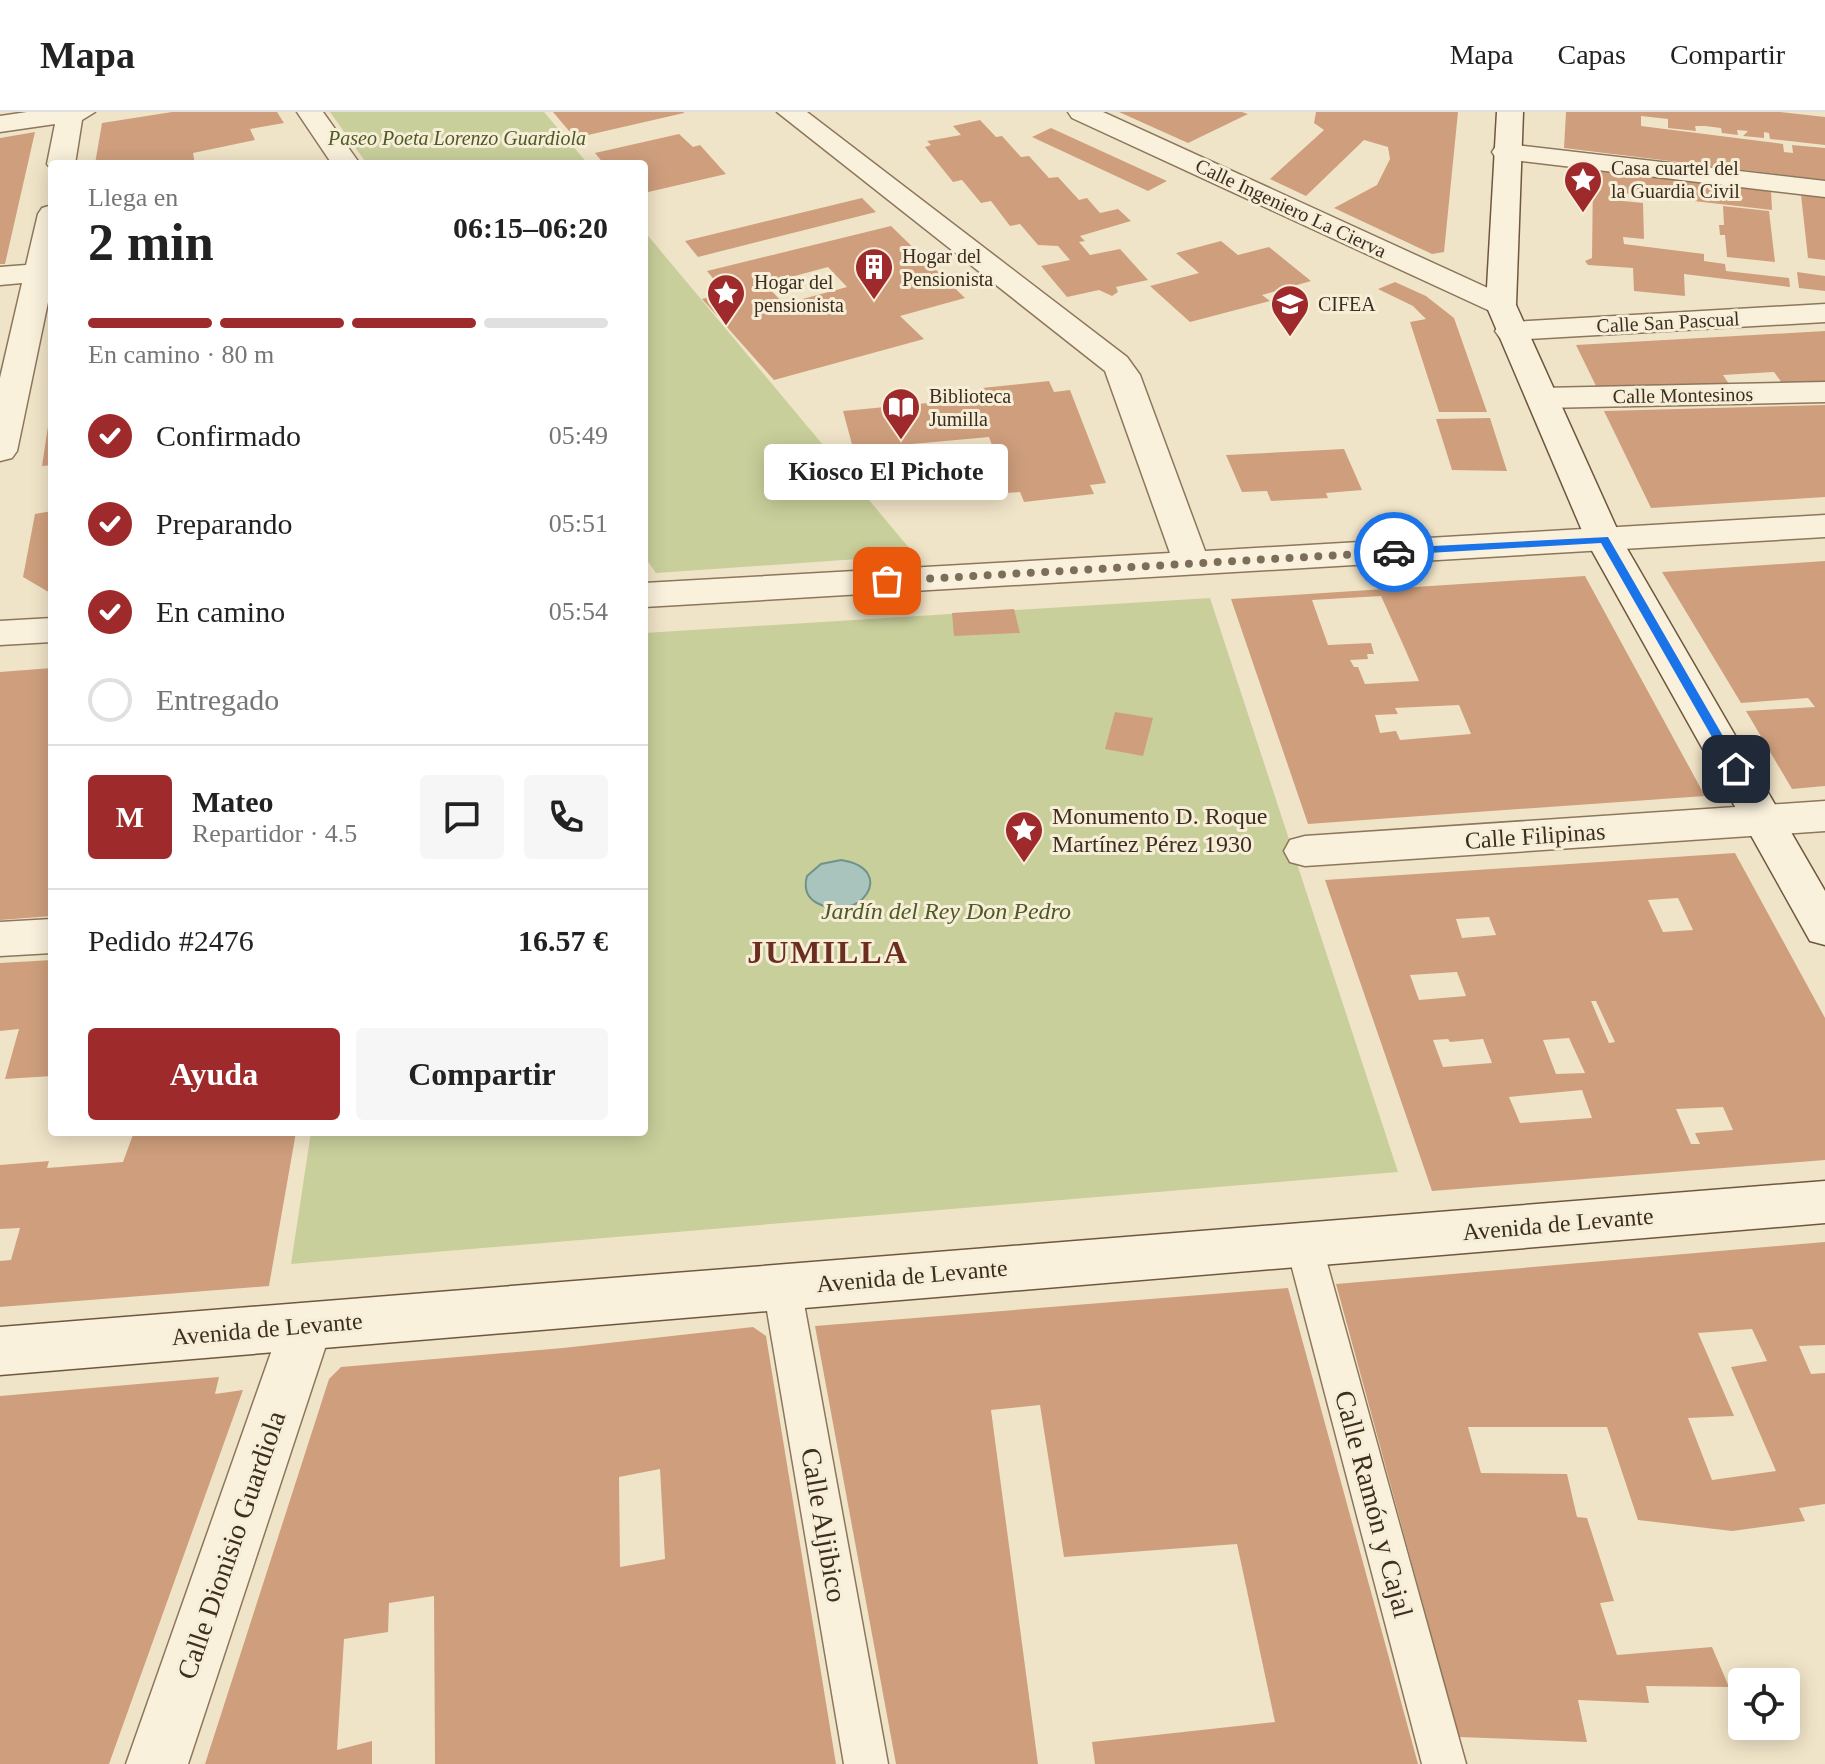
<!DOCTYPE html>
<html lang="es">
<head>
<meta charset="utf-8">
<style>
	:root { --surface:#fff; --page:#f6f6f6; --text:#222; --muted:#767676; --line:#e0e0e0; --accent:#9e2a2b }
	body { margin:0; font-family:Georgia,serif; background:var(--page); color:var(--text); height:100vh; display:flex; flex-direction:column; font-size:30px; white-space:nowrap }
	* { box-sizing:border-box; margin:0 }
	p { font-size:26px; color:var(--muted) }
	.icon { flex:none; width:44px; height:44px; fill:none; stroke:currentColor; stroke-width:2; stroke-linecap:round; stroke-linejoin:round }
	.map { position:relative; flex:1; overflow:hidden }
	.drawer { position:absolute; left:48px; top:48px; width:600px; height:976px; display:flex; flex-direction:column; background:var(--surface); border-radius:8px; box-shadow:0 4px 20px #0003 }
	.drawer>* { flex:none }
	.controls { position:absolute; left:1728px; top:1556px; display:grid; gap:16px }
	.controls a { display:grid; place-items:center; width:72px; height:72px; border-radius:8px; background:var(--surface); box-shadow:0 4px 20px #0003; font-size:40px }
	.pin { position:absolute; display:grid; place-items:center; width:68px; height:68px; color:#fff; margin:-34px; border-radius:16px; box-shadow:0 4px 12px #0006 }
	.courier { position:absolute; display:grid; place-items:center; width:80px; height:80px; margin:-40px; border:6px solid #1a73e8; border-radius:50%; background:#fff; color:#222; box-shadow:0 2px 10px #0007 }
	.bubble { position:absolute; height:56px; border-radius:8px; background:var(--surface); box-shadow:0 4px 20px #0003; font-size:26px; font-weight:700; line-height:56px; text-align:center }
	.head em { font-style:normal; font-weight:700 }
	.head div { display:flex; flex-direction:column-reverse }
	.head { display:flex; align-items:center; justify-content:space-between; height:136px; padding:0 40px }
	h1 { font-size:52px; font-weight:700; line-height:60px }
	.bar { display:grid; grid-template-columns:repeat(4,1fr); gap:12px 8px; align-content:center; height:96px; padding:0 40px }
	.bar i { height:10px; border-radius:6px; background:var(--line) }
	.bar .current { background:var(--accent) }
	.bar p { grid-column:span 4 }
	.line { display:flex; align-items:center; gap:20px; padding:0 40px; border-top:2px solid var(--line) }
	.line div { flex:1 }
	.round { display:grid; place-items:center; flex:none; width:84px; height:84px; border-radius:8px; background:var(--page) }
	ol { padding:0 40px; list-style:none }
	li { display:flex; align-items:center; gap:24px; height:88px }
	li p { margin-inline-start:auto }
	li .icon { padding:8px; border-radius:50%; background:var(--accent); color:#fff; stroke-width:4 }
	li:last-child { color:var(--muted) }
	li i { width:44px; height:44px; border:4px solid var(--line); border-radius:50% }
	.button { display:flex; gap:16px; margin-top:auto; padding:16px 40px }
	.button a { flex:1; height:92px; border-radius:8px; background:var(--accent); color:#fff; font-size:32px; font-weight:700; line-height:92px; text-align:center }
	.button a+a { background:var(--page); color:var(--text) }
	header { display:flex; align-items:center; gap:48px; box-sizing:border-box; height:112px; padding:0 40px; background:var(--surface); border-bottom:2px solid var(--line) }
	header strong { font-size:38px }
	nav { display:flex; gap:44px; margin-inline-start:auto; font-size:28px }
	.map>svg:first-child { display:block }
</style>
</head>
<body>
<header>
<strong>Mapa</strong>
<nav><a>Mapa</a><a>Capas</a><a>Compartir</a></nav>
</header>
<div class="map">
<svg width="1825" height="1652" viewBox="0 0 1825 1652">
	<rect width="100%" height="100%" fill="#f0e4c8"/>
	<!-- green -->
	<path fill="#c9cf9b" d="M330 0H544L588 52H367Z
		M644 119 915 443 656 461 644 444Z
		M1210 486 1398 1060 291 1152 311 1020H644V521Z"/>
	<!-- water -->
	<path fill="#a9c4bc" stroke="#6f938a" stroke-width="2" d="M841 748C899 757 860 814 817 791 806 785 804 775 807 764L821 752Z"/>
	<!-- building -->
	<path fill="#cf9f7d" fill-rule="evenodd" d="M172 0H277L284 11 250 17 255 28 193 41 195 52H95L102 11Z
		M553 0H684V1L575 26Z
		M1119 0H1242L1248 2 1188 31Z
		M1316 0H1458L1444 140 1432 142 1334 96 1377 73 1390 47 1388 35 1364 28 1306 84 1270 67 1324 18 1314 11Z
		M1566 0H1780L1825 5V33L1770 27 1769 21 1764 20V26L1743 24 1748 19 1737 18 1738 23 1722 21 1721 16 1705 14H1695L1696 19 1668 16V7L1641 4V14L1776 31 1783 32 1784 40 1793 41 1792 33 1825 36V68L1564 36Z
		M980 8 996 25 1002 24 1021 45 1029 44 1049 66 1058 65 1079 88 1087 86 1100 101 1118 97 1131 109 1080 124 1085 129 1079 130 1090 143 1120 137 1148 168 1116 175 1118 180 1112 184 1099 178 1067 185 1041 154 1070 148 1058 134 1038 133 1020 112 1010 114 991 89 981 91 962 68 953 70 925 35 931 33 927 29 961 23 953 14Z
		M1051 16 1167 69 1148 79 1032 25Z
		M35 20 5 152H0V26Z
		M679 22 693 35 700 33 726 62 644 81V52H604L595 41Z
		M1589 56 1771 79 1772 98 1624 81 1623 89 1643 91 1644 127 1623 125 1624 132 1704 142V149L1725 152 1726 159 1789 166 1790 175 1684 162 1685 184 1634 179 1633 156 1588 153 1585 149 1592 146 1593 62Z
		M1801 83 1825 86V148L1808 146Z
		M862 86 876 100 698 145 685 129Z
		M1723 94 1769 99 1775 150 1727 145 1725 123H1720L1719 113H1724Z
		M891 114 965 186 900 204 924 227 774 268 702 187 725 181 707 159ZM828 155 847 175 784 192 765 172Z
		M1221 129 1238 143 1269 135 1311 169 1262 183 1270 189 1190 210 1150 174 1199 161 1176 141Z
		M1797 160 1825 164V179L1799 176Z
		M1395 170 1426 184 1454 206 1487 300H1439L1410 210 1426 207 1413 194 1378 177Z
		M1825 219V270L1782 271 1774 260 1723 263 1729 272 1596 274 1576 233Z
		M1049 269 1054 280 1070 278 1106 371 1090 373 1094 382 1024 390 1020 380 1004 381 990 341H995L989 325 912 332 915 341 856 347 843 299 970 287 986 282 982 276Z
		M1825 293V385L1651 396 1604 299Z
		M50 301 52 353 42 354Z
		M1490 306 1507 359 1452 358 1436 307Z
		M1344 337 1362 378 1326 381 1328 386 1271 389 1267 379 1242 380 1226 343Z
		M52 399V482L23 465 35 402Z
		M1825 449V674L1792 677 1746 599 1815 595 1808 586 1741 591 1662 460Z
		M1585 464 1705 684 1308 712 1231 487ZM1381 484 1401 528 1419 569 1365 572 1358 555H1354L1350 548 1368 547 1367 542H1374L1371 531 1328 533 1312 488ZM1459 593 1471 622 1400 628 1396 619 1380 621 1375 603 1398 602 1395 596Z
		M1014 497 1020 521 954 524 952 501Z
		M52 556V804L0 808V560Z
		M1115 600 1153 606 1143 644 1105 637Z
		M1735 741 1825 906V1048L1432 1079 1325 768ZM1678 786 1693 818 1663 820 1648 788ZM1489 805 1496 823 1462 826 1456 807ZM1457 860 1466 884 1419 888 1410 863ZM1591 889H1596L1615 930 1609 931ZM1569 926 1585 961 1556 962 1543 928ZM1448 927 1450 930 1483 927 1492 951 1443 955 1433 928ZM1582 978 1592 1006 1520 1011 1509 985ZM1723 995 1733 1018 1695 1021 1700 1032H1691L1676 997Z
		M52 848V964L5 967 19 917 0 919V851Z
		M134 1020H296L269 1174 0 1195V1149L11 1148 20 1116 0 1117V1053L49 1049 47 1056 123 1050Z
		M1825 1130V1233L1799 1234 1811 1262 1825 1261V1392L1799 1396 1805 1409 1732 1419 1638 1408 1607 1315H1468L1481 1361 1567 1362 1577 1405 1587 1406 1614 1489 1600 1491 1617 1543 1712 1535 1729 1575 1646 1574 1649 1591 1578 1588 1587 1630 1459 1625 1336 1172ZM1752 1217 1767 1249 1731 1255 1776 1359 1712 1368 1688 1306 1734 1304 1698 1221Z
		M1288 1176 1418 1652H1095L1092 1630 1275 1610 1237 1432 1064 1445 1040 1293 991 1298 1038 1652H896L815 1214Z
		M753 1215 766 1224 836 1652H435L434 1484 389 1491 388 1520 344 1527 337 1638 372 1629V1652H205L329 1267 341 1255 563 1236ZM660 1357 665 1447 620 1455 619 1365Z
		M219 1265 215 1282 243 1278 109 1652H0V1284Z"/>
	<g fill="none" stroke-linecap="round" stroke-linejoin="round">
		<defs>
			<path id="pedestrian" d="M1304 1117 1317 1122 1322 1133 1466 1652H1422L1286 1133 1291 1122Z
				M782 1159 795 1163 801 1175 888 1652H844L763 1175 769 1163Z"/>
			<path id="minor" d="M27 0H95L82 8 75 52H52V58L47 52 55 12 0 20V4Z
				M297 0H323L360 52H332Z
				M777 0H807L1127 245 1140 263 1205 439 1825 403V425L644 495V471L1170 441 1105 259Z
				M1068 0H1103L1512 187 1516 193 1512 199H1490L1072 6Z
				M1506 32 1825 69V85L1496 46 1492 40 1496 34Z
				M52 93V171L17 339 12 346 0 349V266L22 171 0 173V155L26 153 38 102 42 96Z
				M1825 192V210L1511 228 1500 226 1495 219 1500 212 1511 210Z
				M1825 270V290L1542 296 1530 293 1526 286 1530 279 1542 276Z
				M52 506V530L0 533V509Z
				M1825 689V719L1305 754 1290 750 1284 739 1290 728 1305 724Z
				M52 807V841L0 844V810Z
				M306 1192 324 1198 332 1215 188 1652H126L280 1215 288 1198Z"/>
			<path id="secondary" d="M1497 0H1523L1516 193 1622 428 1825 779V833L1810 829 1586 428 1486 193Z
				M1825 1069V1111L0 1263V1215Z"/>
		</defs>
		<!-- pedestrian casing -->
		<use href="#pedestrian" stroke="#8d765c" stroke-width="3"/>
		<!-- minor casing -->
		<use href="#minor" stroke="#8d765c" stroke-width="3"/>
		<!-- secondary casing -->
		<use href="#secondary" stroke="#6f573f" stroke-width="3"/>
		<!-- pedestrian -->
		<use href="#pedestrian" fill="#faf1dc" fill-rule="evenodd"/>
		<!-- minor -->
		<use href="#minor" fill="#faf1dc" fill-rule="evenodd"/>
		<!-- secondary -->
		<use href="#secondary" fill="#faf1dc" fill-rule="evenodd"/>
	</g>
	<!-- route -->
	<path fill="#1a73e8" d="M1608 425 1742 657 1740 660H1732L1601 431 1394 443 1389 440 1394 436Z"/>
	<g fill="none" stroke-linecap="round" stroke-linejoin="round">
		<!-- done -->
		<path stroke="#7c6e5b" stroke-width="8" stroke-dasharray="0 14.4" d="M887 469 1394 440"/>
	</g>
	<!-- icons -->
	<defs>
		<symbol id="sight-pin" viewBox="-11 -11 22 30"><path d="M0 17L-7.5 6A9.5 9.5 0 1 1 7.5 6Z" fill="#9e2a2b" stroke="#f7eed8"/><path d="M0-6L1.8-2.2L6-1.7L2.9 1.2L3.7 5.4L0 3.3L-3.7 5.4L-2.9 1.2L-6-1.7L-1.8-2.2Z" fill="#fff"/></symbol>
		<symbol id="building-pin" viewBox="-11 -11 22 30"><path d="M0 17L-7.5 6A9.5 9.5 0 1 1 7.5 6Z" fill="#9e2a2b" stroke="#f7eed8"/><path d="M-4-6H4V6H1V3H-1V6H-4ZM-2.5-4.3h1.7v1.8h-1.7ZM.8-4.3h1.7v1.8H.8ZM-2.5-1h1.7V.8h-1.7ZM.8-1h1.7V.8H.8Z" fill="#fff"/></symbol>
		<symbol id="university-pin" viewBox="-11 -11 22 30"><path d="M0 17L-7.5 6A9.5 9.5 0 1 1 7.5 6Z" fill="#9e2a2b" stroke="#f7eed8"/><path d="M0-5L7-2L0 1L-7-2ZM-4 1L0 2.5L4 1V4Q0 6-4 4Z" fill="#fff"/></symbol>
		<symbol id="library-pin" viewBox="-11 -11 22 30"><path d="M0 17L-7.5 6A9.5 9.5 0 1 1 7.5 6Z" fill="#9e2a2b" stroke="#f7eed8"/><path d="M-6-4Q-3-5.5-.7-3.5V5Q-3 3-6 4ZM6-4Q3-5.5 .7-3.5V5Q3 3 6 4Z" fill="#fff"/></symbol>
	</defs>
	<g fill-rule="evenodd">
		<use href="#sight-pin" x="1561" y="46" width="44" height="60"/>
		<use href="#building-pin" x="852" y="133" width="44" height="60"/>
		<use href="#sight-pin" x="704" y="159" width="44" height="60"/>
		<use href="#university-pin" x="1268" y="170" width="44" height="60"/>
		<use href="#library-pin" x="879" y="273" width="44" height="60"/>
		<use href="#sight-pin" x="1002" y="696" width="44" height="60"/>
	</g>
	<g text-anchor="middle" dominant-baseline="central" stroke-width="6" stroke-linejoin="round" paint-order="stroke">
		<!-- far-park labels -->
		<g font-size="20" font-style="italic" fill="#4d5a26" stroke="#f7eed8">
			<text x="457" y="26">Paseo Poeta Lorenzo Guardiola</text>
		</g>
		<!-- far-poi labels -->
		<g font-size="20" fill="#3d2e20" stroke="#f7eed8" text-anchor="start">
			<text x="1611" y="56">Casa cuartel del<tspan x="1611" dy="23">la Guardia Civil</tspan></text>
			<text x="902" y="144">Hogar del<tspan x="902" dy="23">Pensionista</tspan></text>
			<text x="754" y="170">Hogar del<tspan x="754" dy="23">pensionista</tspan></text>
			<text x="1318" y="192">CIFEA</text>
			<text x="929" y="284">Biblioteca<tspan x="929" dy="23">Jumilla</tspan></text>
		</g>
		<!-- far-street labels -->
		<g font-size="20" fill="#3d2e20" stroke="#f7eed8">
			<text transform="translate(1291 96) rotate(25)">Calle Ingeniero La Cierva</text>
			<text transform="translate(1668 210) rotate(-3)">Calle San Pascual</text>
			<text transform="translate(1683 283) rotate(-1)">Calle Montesinos</text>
		</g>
		<!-- poi labels -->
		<g font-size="24" fill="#3d2e20" stroke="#f7eed8" text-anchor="start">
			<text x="1052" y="704">Monumento D. Roque<tspan x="1052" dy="28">Martínez Pérez 1930</tspan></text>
		</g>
		<!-- street labels -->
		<g font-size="24" fill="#3d2e20" stroke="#f7eed8">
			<text transform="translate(1535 724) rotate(-4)">Calle Filipinas</text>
			<text transform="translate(1558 1112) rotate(-5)">Avenida de Levante</text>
			<text transform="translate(912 1164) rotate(-5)">Avenida de Levante</text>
			<text transform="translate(267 1217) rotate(-5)">Avenida de Levante</text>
		</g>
		<!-- park labels -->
		<g font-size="24" font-style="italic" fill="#4d5a26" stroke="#f7eed8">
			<text x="946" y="799">Jardín del Rey Don Pedro</text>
		</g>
		<!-- near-street labels -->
		<g font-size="28" fill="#3d2e20" stroke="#f7eed8">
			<text transform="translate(1374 1392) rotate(75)">Calle Ramón y Cajal</text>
			<text transform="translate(824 1413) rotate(80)">Calle Aljibico</text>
			<text transform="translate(231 1433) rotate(-71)">Calle Dionisio Guardiola</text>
		</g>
		<!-- district labels -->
		<g font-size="32" font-weight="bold" letter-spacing="2" fill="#6b2e1e" stroke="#f7eed8">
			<text x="828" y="840">JUMILLA</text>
		</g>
	</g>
</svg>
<div class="controls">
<a><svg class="icon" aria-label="locate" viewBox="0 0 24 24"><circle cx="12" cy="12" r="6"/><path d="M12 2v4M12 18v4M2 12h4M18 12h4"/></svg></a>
</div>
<div class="pin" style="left:887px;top:469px;background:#ea580c"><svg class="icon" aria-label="bag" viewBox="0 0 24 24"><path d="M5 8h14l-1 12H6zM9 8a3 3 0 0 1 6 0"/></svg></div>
<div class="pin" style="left:1736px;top:657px;background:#1f2937"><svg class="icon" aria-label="home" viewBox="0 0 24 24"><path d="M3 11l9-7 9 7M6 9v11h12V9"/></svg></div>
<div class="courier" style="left:1394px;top:440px"><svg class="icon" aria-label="car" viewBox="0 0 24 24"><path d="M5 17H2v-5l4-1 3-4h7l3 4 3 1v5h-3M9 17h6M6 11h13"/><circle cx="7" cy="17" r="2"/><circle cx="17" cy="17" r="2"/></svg></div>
<div class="bubble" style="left:764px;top:332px;width:244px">Kiosco El Pichote</div>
<section class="drawer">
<div class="head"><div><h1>2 min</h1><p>Llega en</p></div><em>06:15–06:20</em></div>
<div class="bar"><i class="current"></i><i class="current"></i><i class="current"></i><i></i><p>En camino · 80 m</p></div>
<ol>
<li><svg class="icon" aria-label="check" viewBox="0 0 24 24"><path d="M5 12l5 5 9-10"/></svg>Confirmado<p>05:49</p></li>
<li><svg class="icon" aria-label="check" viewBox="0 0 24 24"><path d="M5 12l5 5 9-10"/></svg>Preparando<p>05:51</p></li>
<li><svg class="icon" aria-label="check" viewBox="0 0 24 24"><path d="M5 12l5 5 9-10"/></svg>En camino<p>05:54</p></li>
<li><i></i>Entregado</li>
</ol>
<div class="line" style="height:144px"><b class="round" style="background:var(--accent);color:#fff">M</b><div><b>Mateo</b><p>Repartidor · 4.5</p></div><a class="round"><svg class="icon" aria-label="chat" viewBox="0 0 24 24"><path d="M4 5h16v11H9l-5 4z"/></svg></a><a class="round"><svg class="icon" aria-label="phone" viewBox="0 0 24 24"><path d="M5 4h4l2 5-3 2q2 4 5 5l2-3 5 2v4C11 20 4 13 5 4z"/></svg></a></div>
<div class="line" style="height:104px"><div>Pedido #2476</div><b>16.57 €</b></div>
<div class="button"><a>Ayuda</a><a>Compartir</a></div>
</section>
</div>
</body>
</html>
